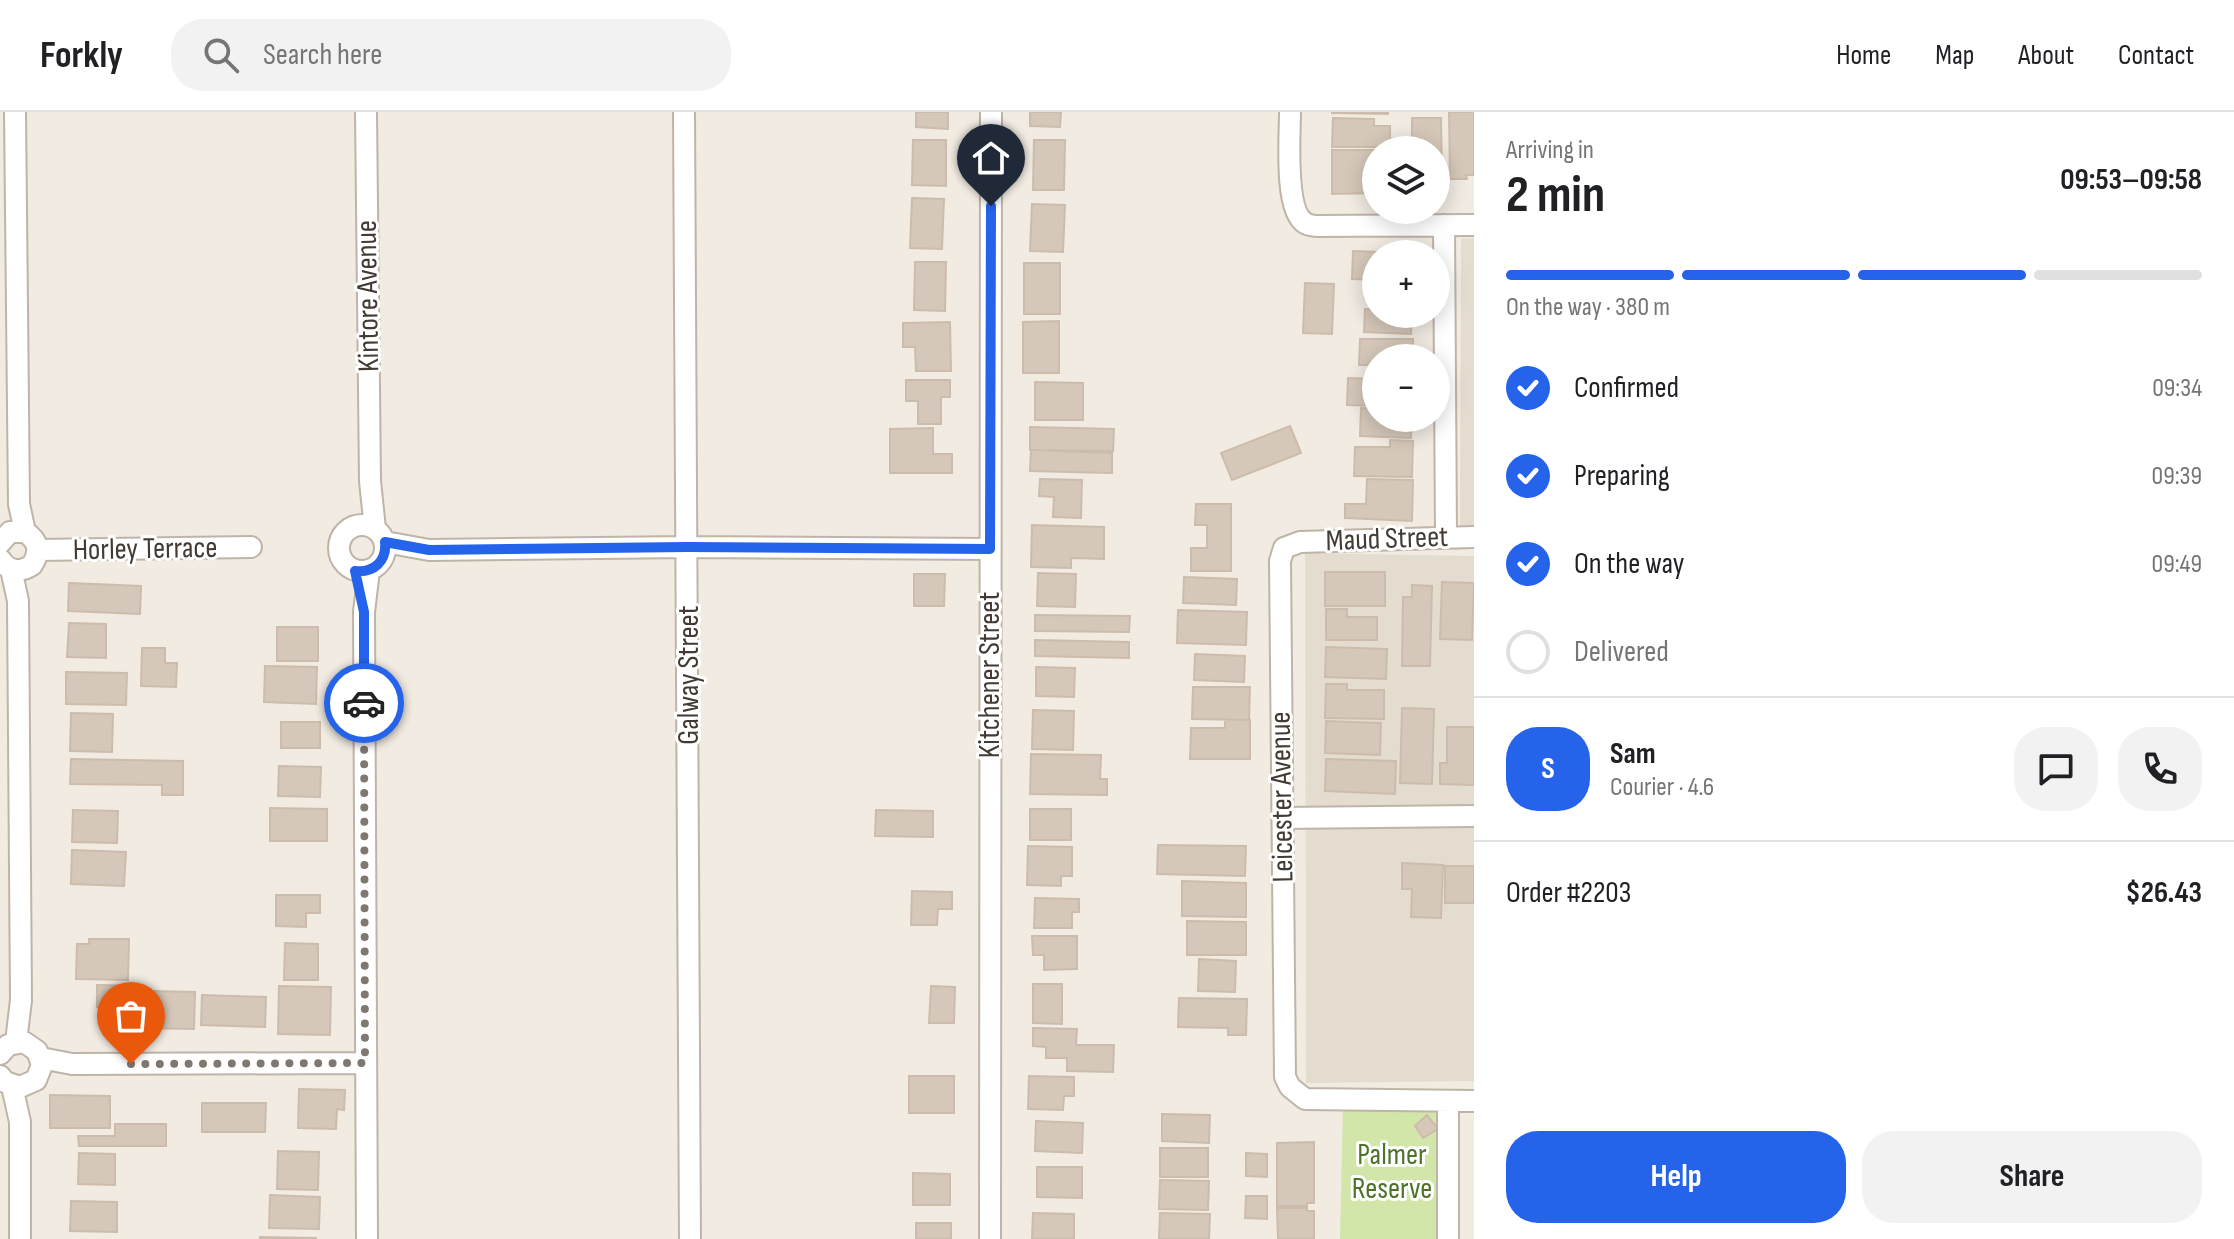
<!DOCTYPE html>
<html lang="en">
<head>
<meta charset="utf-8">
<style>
	:root { --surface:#fff; --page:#f2f2f2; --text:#202124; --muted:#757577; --line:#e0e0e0; --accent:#2563eb }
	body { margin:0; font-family:"Sofia Sans Condensed",sans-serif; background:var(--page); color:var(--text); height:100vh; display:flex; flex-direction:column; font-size:30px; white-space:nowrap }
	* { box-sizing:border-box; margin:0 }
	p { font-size:26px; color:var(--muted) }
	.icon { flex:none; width:44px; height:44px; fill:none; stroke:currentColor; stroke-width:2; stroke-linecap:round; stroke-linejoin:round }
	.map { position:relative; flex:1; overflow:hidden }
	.details { display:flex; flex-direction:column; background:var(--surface); width:760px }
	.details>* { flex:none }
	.buttons { position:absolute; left:1362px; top:24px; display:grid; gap:16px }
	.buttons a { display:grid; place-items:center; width:88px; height:88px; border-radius:50%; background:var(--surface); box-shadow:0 4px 20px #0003; font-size:40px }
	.pin { position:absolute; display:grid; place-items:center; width:68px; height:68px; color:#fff; margin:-82px -34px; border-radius:50% 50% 50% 0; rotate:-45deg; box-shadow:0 0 8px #0007 }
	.pin .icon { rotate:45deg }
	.courier { position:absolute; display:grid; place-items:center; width:80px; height:80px; margin:-40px; border:6px solid #2563eb; border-radius:50%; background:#fff; color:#222; box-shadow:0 2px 10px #0007 }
	.summary em { font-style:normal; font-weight:700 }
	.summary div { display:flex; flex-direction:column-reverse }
	.summary { display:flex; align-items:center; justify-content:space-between; height:136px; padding:0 32px }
	h1 { font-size:52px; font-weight:700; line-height:60px }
	.bar { display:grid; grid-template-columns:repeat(4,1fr); gap:12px 8px; align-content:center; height:96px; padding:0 32px }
	.bar i { height:10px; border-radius:6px; background:var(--line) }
	.bar .selected { background:var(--accent) }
	.bar p { grid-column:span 4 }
	.line { display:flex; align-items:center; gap:20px; padding:0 32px; border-top:2px solid var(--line) }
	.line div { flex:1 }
	.round { display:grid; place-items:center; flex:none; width:84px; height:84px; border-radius:32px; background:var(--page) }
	ol { padding:0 32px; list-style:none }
	li { display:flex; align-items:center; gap:24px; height:88px }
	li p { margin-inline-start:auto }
	li .icon { padding:8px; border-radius:50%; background:var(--accent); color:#fff; stroke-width:4 }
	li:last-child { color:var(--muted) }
	li i { width:44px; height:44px; border:4px solid var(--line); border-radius:50% }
	.button { display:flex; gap:16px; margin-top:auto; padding:16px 32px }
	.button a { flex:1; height:92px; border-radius:32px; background:var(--accent); color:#fff; font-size:32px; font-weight:700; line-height:92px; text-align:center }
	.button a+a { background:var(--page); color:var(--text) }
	header { display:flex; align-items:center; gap:48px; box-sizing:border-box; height:112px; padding:0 40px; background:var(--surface); border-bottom:2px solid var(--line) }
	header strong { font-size:38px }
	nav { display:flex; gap:44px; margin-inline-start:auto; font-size:28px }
	.search { width:560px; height:72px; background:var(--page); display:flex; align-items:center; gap:20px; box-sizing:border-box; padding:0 28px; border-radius:32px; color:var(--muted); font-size:30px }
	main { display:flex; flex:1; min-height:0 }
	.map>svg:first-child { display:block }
</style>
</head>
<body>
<header>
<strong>Forkly</strong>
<div class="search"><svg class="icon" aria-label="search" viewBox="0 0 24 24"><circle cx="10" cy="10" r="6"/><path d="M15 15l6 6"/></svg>Search here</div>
<nav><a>Home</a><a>Map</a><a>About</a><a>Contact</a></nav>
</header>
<main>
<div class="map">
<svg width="1474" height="1127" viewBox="0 0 1474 1127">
	<rect width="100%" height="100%" fill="#f1ebe2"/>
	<!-- residential -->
	<path fill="#e5dcd0" d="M1474 126V414H1460L1461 127Z
		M1305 441 1474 444V969L1306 971Z"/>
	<!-- green -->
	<path fill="#d2e6aa" d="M1444 993 1442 1127H1340L1343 994Z"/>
	<!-- building -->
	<path fill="#d5c8ba" stroke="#cdbcab" stroke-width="2" d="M916 0H948V17L916 15Z
		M1030 0H1061L1060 15 1030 14Z
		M1332 0H1388V2L1332 1Z
		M1449 0H1474V63H1466L1467 67H1450Z
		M1333 6 1374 7V14H1390V35H1332Z
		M1412 6H1441L1442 68H1436V38H1412Z
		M913 28H946V74L912 73Z
		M1034 28H1065L1064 78H1033Z
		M1332 38H1376V81L1332 82Z
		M912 86 944 87 942 137 910 136Z
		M1032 92 1065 93 1063 140 1030 139Z
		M1353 139 1408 141V142H1376V168L1352 167Z
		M915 150H946L945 199 914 198Z
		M1024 151H1060V202H1024Z
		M1305 171 1334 172 1332 222 1303 221Z
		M1365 197 1376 198V202H1412L1411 222 1364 220Z
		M1059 209V261H1023V210Z
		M950 210 951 259H916L915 235H903V211Z
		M1360 227H1413V246H1376V253H1359Z
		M1348 266 1376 267V294L1347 293Z
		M906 268H950V285H941V312H918V289H906Z
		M1035 270 1083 271V308H1035Z
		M1361 296 1376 297V306H1412L1411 326 1360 324Z
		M1290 314 1301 341 1232 368 1221 341Z
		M1030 315 1114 317 1113 339 1030 338Z
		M933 316V342H952V361H890V317Z
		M1390 328 1413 329 1412 365 1354 364 1355 335H1390Z
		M1031 338 1112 341V361L1030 359Z
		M1040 367 1082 368 1081 406 1053 405 1054 385 1039 384Z
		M1367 367 1413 368 1412 409 1345 406V392H1366Z
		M1196 392H1231V459H1191V436H1207V413H1195Z
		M1032 413 1104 415V447L1071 446V456L1031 455Z
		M1325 460H1385V494H1325Z
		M1038 461 1076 462 1075 495 1037 494Z
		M914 462H945L944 494H914Z
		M1184 465 1237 467 1236 493 1183 491Z
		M1442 470 1474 471 1472 528 1440 527Z
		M69 471 141 474 140 502 68 499Z
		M1412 473 1432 474 1430 554H1402L1403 485H1412Z
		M1326 497H1347V505H1377V528H1326Z
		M1178 498 1247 500 1246 533 1177 531Z
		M1035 503 1130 504 1129 520 1035 519Z
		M69 511 106 512V546L67 545Z
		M277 515H318V549H277Z
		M1035 528 1129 530V546L1035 544Z
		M1326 535 1387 537 1386 567 1325 565Z
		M142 536H165V551H177L176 575 141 574Z
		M1195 542 1245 544 1244 570 1194 568Z
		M265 554 317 555 316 592 264 590Z
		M1036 555 1075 556 1074 585 1036 584Z
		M66 560 127 561 126 593 66 592Z
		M1326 572H1347V578H1384V607L1325 606Z
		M1193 575H1250L1249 608 1192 607Z
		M1402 596 1434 597 1432 672 1400 671Z
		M1033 598 1074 599 1073 638 1032 637Z
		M71 601 113 602 112 640 70 639Z
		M1225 608H1250V647H1190L1191 616H1225Z
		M1326 609 1381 611 1380 643 1325 641Z
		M281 610H320V636H281Z
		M1447 615H1474V673L1440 672V651H1447Z
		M1031 642 1101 643 1100 667H1107V683L1030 682Z
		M71 647 183 649V683H162V673L70 672Z
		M1326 647 1396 649 1395 682 1325 679Z
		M279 654 321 655 320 685 278 684Z
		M270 696 327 697V729H270Z
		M1030 697H1071V728H1030Z
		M73 698 118 699 117 731 72 730Z
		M876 698 933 699V725L875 724Z
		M1158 733 1246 734 1245 764 1157 762Z
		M1028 734 1072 735V764H1061V774L1027 773Z
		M72 738 126 740 124 774 71 772Z
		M1402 751 1443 753 1441 806 1411 805 1412 777H1402Z
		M1445 754H1474V791H1445Z
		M1182 769 1246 771V805L1182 804Z
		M912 779 952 780V797H938L937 813H911Z
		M276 783H320V801H306V815L276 814Z
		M1035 786 1079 787V800H1072V816H1034Z
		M1187 809 1246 810V843H1187Z
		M1032 824H1077V857L1044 858V843H1033Z
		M89 827H129L128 868 76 867 77 832H89Z
		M285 831 318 832V868H284Z
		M1199 847 1236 849 1235 880 1198 879Z
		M1033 872H1062V912L1033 911Z
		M97 873 144 874 143 891 136 890 135 912H111V895H97Z
		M279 874 331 875 330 923 278 922Z
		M931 874 955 875 954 911H929Z
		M149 879 195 880 194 917 147 916Z
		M202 883 266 885 265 915 201 913Z
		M1179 886 1247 887 1246 923H1228V916L1178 915Z
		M1033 916 1077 917 1076 933H1114L1113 960 1067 959V946H1046V935L1033 934Z
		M909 964H954V1001H909Z
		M1029 964 1074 965V984H1064L1063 998 1028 997Z
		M299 977 345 978 344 998 337 997 336 1017 298 1016Z
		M50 983 110 984V1016H50Z
		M202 991H266L265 1020H202Z
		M1162 1002 1210 1003 1209 1031 1162 1029Z
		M1427 1003 1438 1017 1423 1026 1415 1014Z
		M1036 1009 1083 1011 1082 1041 1035 1039Z
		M115 1012H166V1034H79L78 1024H115Z
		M1314 1030V1091H1307V1094H1277V1031Z
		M1160 1036H1208V1065H1160Z
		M278 1039 319 1040 318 1078 277 1077Z
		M79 1041 115 1042V1073L78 1072Z
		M1246 1041 1267 1042V1065L1246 1064Z
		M1037 1055H1082V1086L1037 1085Z
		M913 1061 950 1062V1093H913Z
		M1160 1068 1209 1069 1208 1098 1159 1097Z
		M270 1083 320 1085 319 1117 269 1116Z
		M1246 1084H1267V1107L1245 1106Z
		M71 1089 117 1090V1120L70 1119Z
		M1277 1096H1307V1099H1314V1127H1278Z
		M1033 1101 1074 1102V1127H1032Z
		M1160 1101 1210 1102 1209 1127H1159Z
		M916 1111H951V1127H916Z
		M260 1125 316 1126V1127H260Z"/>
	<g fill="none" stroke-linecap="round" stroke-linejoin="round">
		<defs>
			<path id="minor" d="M15 0 19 392 25 420
				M366 0 370 369 375 417
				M684 0 690 1127
				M1290 0C1290 24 1284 98 1305 111 1307 113 1315 114 1318 114L1474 113
				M1444 113 1446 425
				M339 436a23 23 0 1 1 46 0a23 23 0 1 1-46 0Z
				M1474 425 1300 430 1284 436 1280 449 1285 965 1290 975 1305 987 1474 989
				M385 430 429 438 688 435 990 437
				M0 431 10 420H25C38 428 41 439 32 453 20 461 9 460 0 447
				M38 438 251 435
				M11 457 18 489 21 888 16 930
				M1282 706 1474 704
				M0 942 8 933 24 930 37 939 42 953 36 968 20 975 5 970 0 964
				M41 946 72 952 365 951
				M12 974 20 1010V1127
				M367 1127 364 500 369 458
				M990 1127 991 0
				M1448 1127V989"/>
		</defs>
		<!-- minor casing -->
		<use href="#minor" stroke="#bfb4a8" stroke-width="24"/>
		<!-- minor -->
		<use href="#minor" stroke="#fff" stroke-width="20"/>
	</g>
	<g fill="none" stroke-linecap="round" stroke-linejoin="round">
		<!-- done -->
		<path stroke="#7f7870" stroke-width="8" stroke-dasharray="0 14.4" d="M131 952 365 951 364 591"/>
		<!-- route -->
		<path stroke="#2563eb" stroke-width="10" d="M364 591V500L355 459C374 461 387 449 385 430L429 438 688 435 990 437 991 94"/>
	</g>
	<g text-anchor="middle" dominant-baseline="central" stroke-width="6" stroke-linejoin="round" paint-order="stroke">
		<!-- street labels -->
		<g font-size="30" fill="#423a33" stroke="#fff">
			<text transform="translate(368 184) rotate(-91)">Kintore Avenue</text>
			<text transform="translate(1387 427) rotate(-2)">Maud Street</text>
			<text transform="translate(145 437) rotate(-1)">Horley Terrace</text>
			<text transform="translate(689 563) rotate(-90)">Galway Street</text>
			<text transform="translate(990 563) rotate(-90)">Kitchener Street</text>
			<text transform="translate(1282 685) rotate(-91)">Leicester Avenue</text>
		</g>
		<!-- park labels -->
		<g font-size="30" fill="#4c7327" stroke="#fff">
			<text x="1392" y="1043">Palmer<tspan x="1392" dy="34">Reserve</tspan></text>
		</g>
	</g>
</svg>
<div class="buttons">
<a><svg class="icon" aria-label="layers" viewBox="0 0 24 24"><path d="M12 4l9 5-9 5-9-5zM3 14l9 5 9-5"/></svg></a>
<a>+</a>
<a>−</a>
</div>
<div class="pin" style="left:131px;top:952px;background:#ea580c"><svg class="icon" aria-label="bag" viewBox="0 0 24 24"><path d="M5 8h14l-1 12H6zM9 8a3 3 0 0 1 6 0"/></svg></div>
<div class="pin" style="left:991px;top:94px;background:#1f2937"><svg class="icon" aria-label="home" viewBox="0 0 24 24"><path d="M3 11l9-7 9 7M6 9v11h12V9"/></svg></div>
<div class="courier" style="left:364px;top:591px"><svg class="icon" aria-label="car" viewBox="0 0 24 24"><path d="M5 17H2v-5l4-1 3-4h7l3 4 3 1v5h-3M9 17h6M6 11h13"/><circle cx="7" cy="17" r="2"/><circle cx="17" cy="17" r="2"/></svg></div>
</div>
<section class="details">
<div class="summary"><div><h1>2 min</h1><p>Arriving in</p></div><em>09:53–09:58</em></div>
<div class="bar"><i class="selected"></i><i class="selected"></i><i class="selected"></i><i></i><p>On the way · 380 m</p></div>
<ol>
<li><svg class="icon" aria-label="check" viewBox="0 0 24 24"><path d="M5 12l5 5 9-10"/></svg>Confirmed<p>09:34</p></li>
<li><svg class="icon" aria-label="check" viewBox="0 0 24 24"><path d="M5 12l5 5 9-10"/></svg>Preparing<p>09:39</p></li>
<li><svg class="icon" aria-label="check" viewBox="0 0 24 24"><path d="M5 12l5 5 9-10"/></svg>On the way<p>09:49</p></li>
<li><i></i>Delivered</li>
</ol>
<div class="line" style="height:144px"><b class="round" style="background:var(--accent);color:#fff">S</b><div><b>Sam</b><p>Courier · 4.6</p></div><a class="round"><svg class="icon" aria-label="chat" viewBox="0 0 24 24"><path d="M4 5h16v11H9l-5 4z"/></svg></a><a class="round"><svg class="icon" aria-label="phone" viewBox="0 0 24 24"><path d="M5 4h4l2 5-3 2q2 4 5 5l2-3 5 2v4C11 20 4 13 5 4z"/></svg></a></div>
<div class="line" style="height:104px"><div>Order #2203</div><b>$26.43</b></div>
<div class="button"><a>Help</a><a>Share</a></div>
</section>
</main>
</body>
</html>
